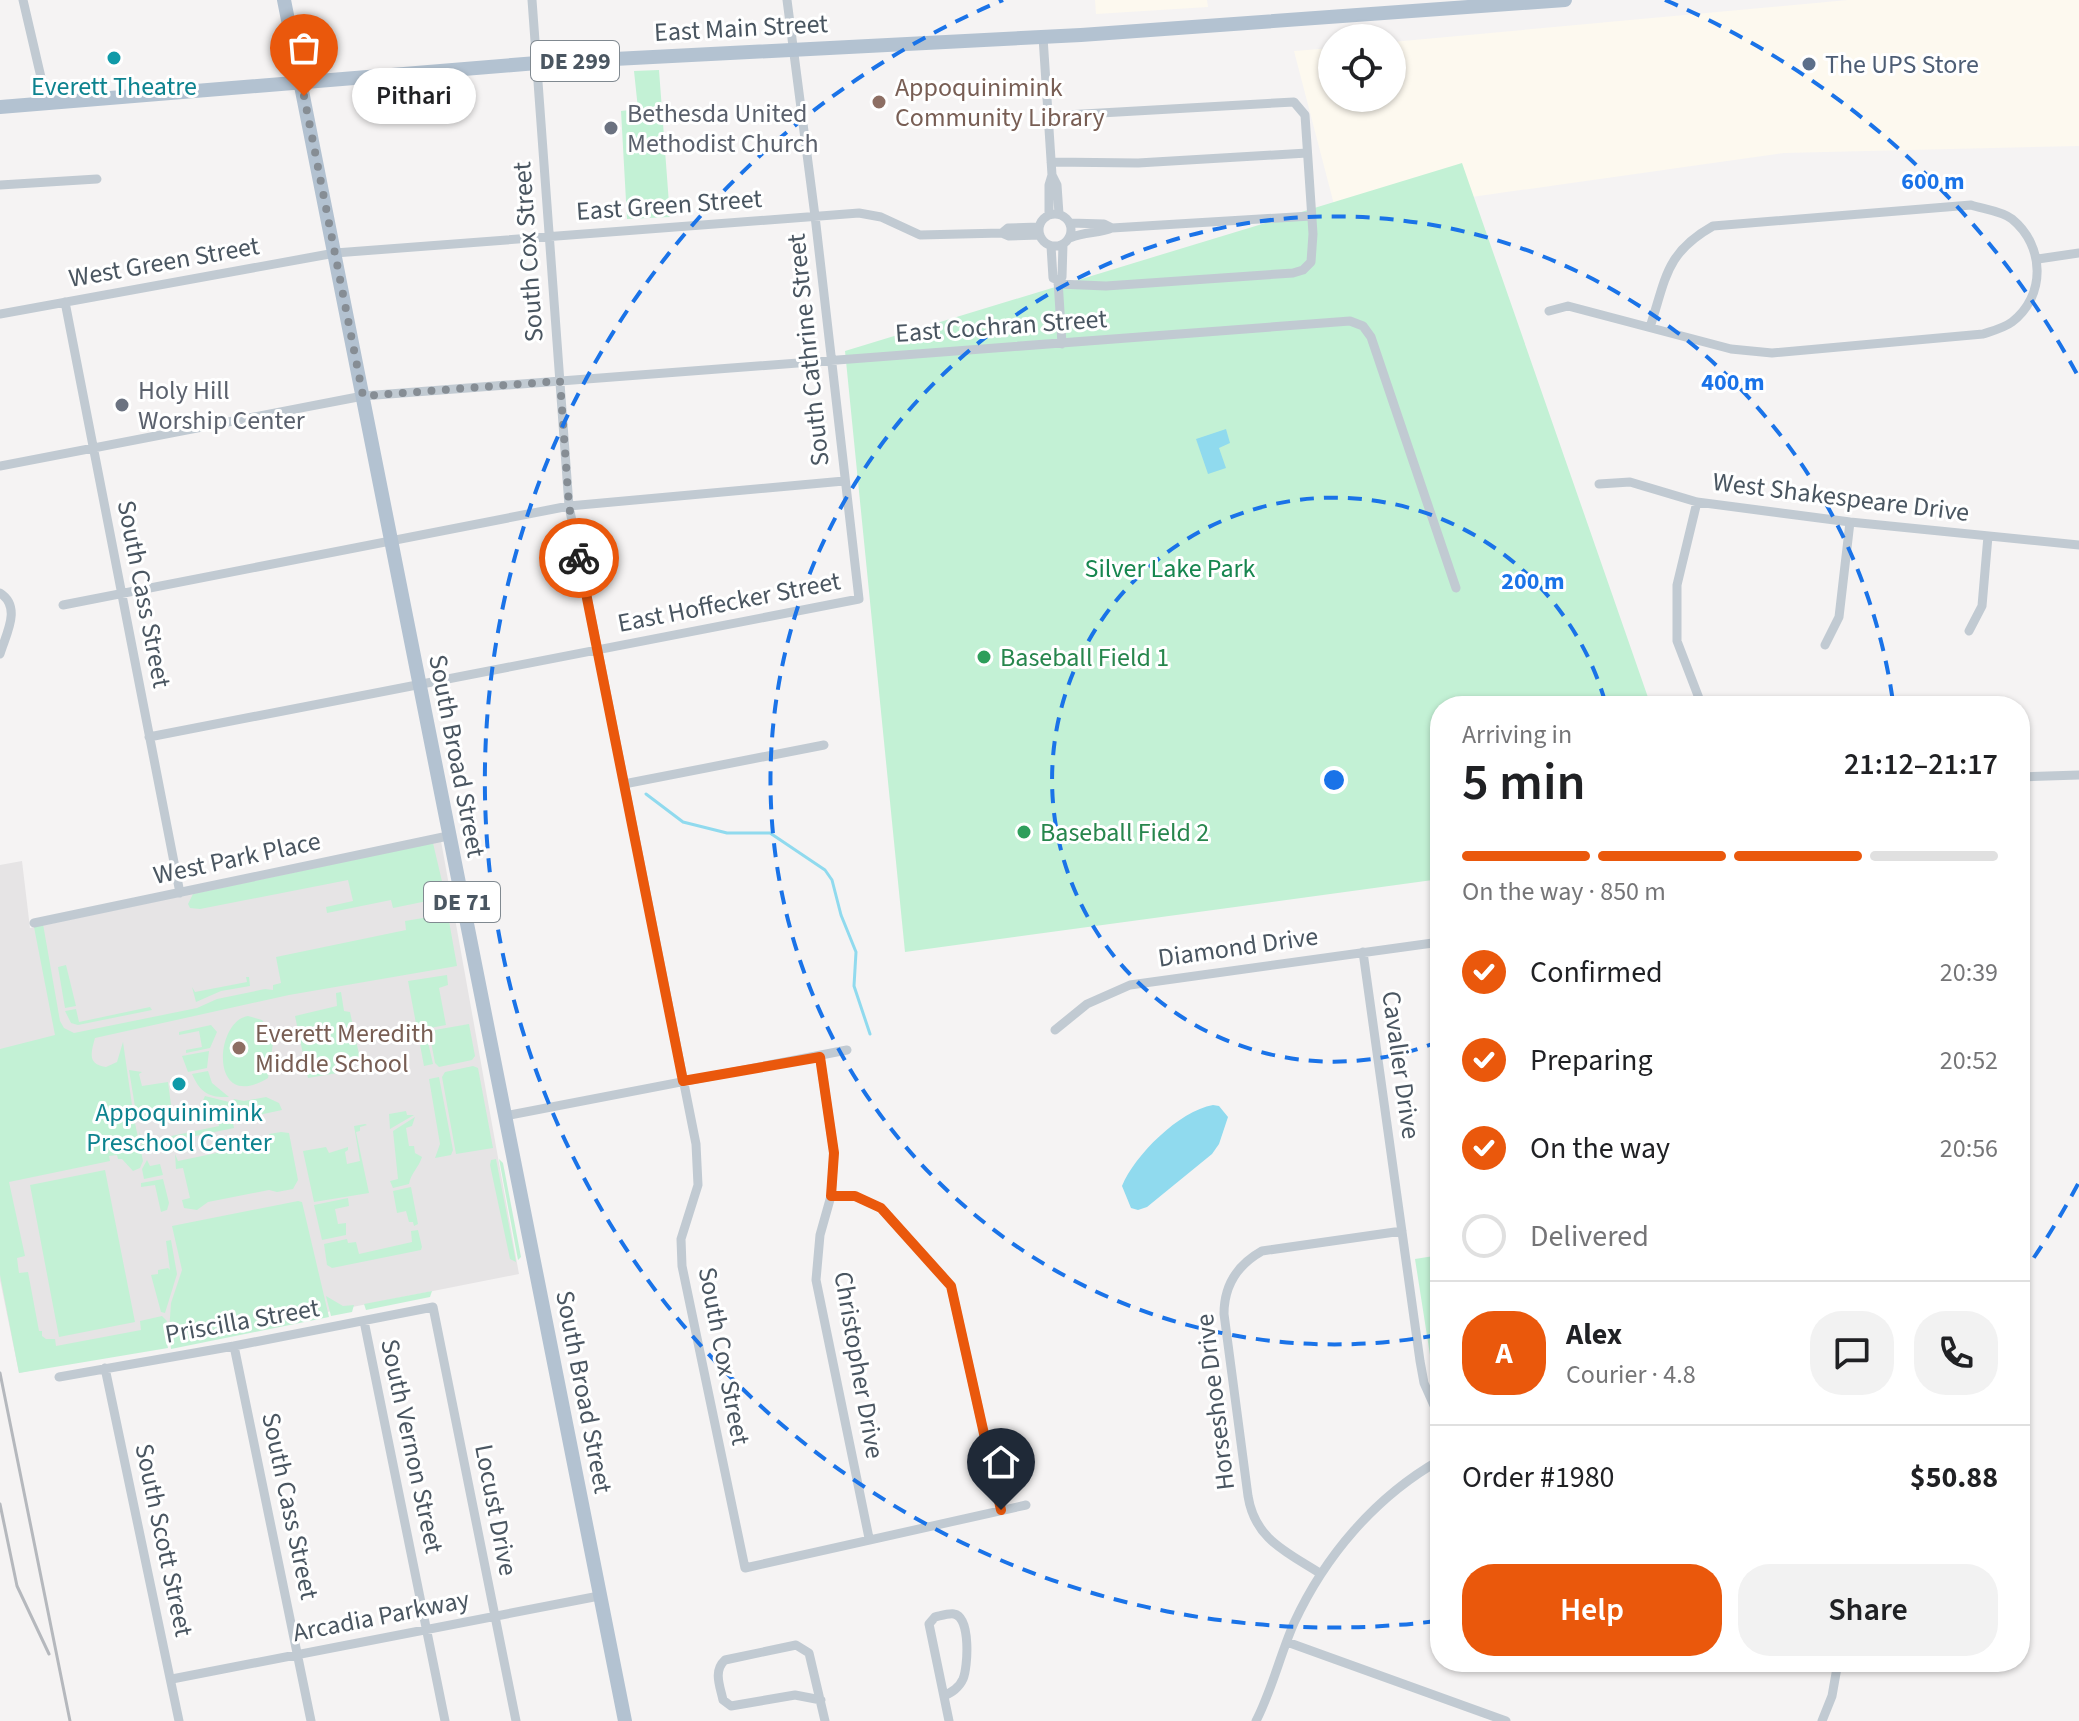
<!DOCTYPE html>
<html lang="en">
<head>
<meta charset="utf-8">
<style>
	:root { --surface:#fff; --page:#f2f2f2; --text:#202124; --muted:#757577; --line:#e0e0e0; --accent:#ea580c }
	body { margin:0; font-family:"Source Sans 3",sans-serif; background:var(--page); color:var(--text); height:100vh; display:flex; flex-direction:column; font-size:30px; white-space:nowrap }
	* { box-sizing:border-box; margin:0 }
	p { font-size:26px; color:var(--muted) }
	.icon { flex:none; width:44px; height:44px; fill:none; stroke:currentColor; stroke-width:2; stroke-linecap:round; stroke-linejoin:round }
	.map { position:relative; flex:1; overflow:hidden }
	.details { position:absolute; left:1430px; top:696px; width:600px; height:976px; display:flex; flex-direction:column; background:var(--surface); border-radius:32px; box-shadow:0 2px 6px #0004 }
	.details>* { flex:none }
	.controls { position:absolute; left:1318px; top:24px; display:grid; gap:16px }
	.controls a { display:grid; place-items:center; width:88px; height:88px; border-radius:50%; background:var(--surface); box-shadow:0 2px 6px #0004; font-size:40px }
	.pin { position:absolute; display:grid; place-items:center; width:68px; height:68px; color:#fff; margin:-82px -34px; border-radius:50% 50% 50% 0; rotate:-45deg; box-shadow:0 0 8px #0007 }
	.pin .icon { rotate:45deg }
	.courier { position:absolute; display:grid; place-items:center; width:80px; height:80px; margin:-40px; border:6px solid #ea580c; border-radius:50%; background:#fff; color:#222; box-shadow:0 2px 10px #0007 }
	.bubble { position:absolute; height:56px; border-radius:28px; background:var(--surface); box-shadow:0 2px 6px #0004; font-size:26px; font-weight:600; line-height:56px; text-align:center }
	.headline em { font-style:normal; font-weight:600 }
	.headline div { display:flex; flex-direction:column-reverse }
	.headline { display:flex; align-items:center; justify-content:space-between; height:136px; padding:0 32px }
	h1 { font-size:52px; font-weight:600; line-height:60px }
	.bar { display:grid; grid-template-columns:repeat(4,1fr); gap:12px 8px; align-content:center; height:96px; padding:0 32px }
	.bar i { height:10px; border-radius:6px; background:var(--line) }
	.bar .active { background:var(--accent) }
	.bar p { grid-column:span 4 }
	.line { display:flex; align-items:center; gap:20px; padding:0 32px; border-top:2px solid var(--line) }
	.line div { flex:1 }
	.round { display:grid; place-items:center; flex:none; width:84px; height:84px; border-radius:32px; background:var(--page) }
	ol { padding:0 32px; list-style:none }
	li { display:flex; align-items:center; gap:24px; height:88px }
	li p { margin-inline-start:auto }
	li .icon { padding:8px; border-radius:50%; background:var(--accent); color:#fff; stroke-width:4 }
	li:last-child { color:var(--muted) }
	li i { width:44px; height:44px; border:4px solid var(--line); border-radius:50% }
	.cta { display:flex; gap:16px; margin-top:auto; padding:16px 32px }
	.cta a { flex:1; height:92px; border-radius:32px; background:var(--accent); color:#fff; font-size:32px; font-weight:600; line-height:92px; text-align:center }
	.cta a+a { background:var(--page); color:var(--text) }
	.map>svg:first-child { display:block }
</style>
</head>
<body>
<div class="map">
<svg width="2079" height="1721" viewBox="0 0 2079 1721">
	<rect width="100%" height="100%" fill="#f5f3f3"/>
	<!-- commercial -->
	<path fill="#fdf9ef" d="M1095 0H1207L1208 7 1096 14Z
		M1848 0H2079V146L1784 153 1337 216 1294 51 1332 48V98H1392V42Z"/>
	<!-- education -->
	<path fill="#e6e4e5" d="M441 841 519 1274 19 1373 0 1280V865L22 861 30 928Z"/>
	<!-- green -->
	<path fill="#c3f1d5" d="M659 70 670 217 627 219 621 111 638 109 634 71Z
		M1462 163 1651 706H1440V879L905 952 845 351Z
		M433 843 444 890 437 899 393 908 391 900 327 913 326 907 353 901 348 880 200 909 190 908 188 904 193 894Z
		M435 916 445 917 449 921 457 966 289 995 95 1038C91 1053 87 1064 106 1067L117 1062 123 1042 134 1119 125 1123H135L143 1161 140 1168 133 1171 122 1159H118L117 1155 109 1156 110 1161 9 1182 25 1256 17 1258 19 1273 28 1272 39 1331H42V1336L46 1339H55L56 1346 141 1330 140 1321 162 1316 167 1321 164 1328 168 1348 19 1373 0 1275V1049L55 1035 34 927 43 924 60 1021 64 1028 74 1033 197 1008 217 999 265 989 273 990V985L281 983 276 957 406 930 405 921Z
		M66 965 76 1006 65 1008 58 967Z
		M447 975 448 985 439 988 446 1025 425 1029 433 1064 424 1066 408 981Z
		M246 977H249L250 986 221 991 196 1002 192 987 195 992 247 982Z
		M341 992 344 1011 350 1012 360 1059 348 1061 349 1071 308 1078 295 1016 337 1006 336 993Z
		M150 1007 152 1010 78 1025 71 1023 65 1011 76 1009 79 1022Z
		M248 1016 262 1020 274 1036 268 1078C209 1114 214 1021 248 1016Z
		M469 1024 475 1056 472 1060 439 1067 435 1063 429 1031Z
		M211 1025 217 1032 210 1048 186 1053V1050L202 1047 199 1031 179 1035V1032Z
		M209 1051 207 1068 188 1072 182 1056Z
		M473 1066 478 1068 493 1148 456 1154 442 1077 445 1072Z
		M129 1070 142 1072 139 1074 142 1086 168 1082 172 1112 137 1119Z
		M208 1071 212 1083 229 1097C208 1098 200 1092 192 1074Z
		M439 1077 453 1150 451 1155 435 1158 440 1144 429 1079Z
		M205 1096 229 1102 234 1128 142 1147 139 1131 143 1142 219 1126 216 1109 197 1113Z
		M266 1097 279 1103 282 1110 244 1118 234 1112 232 1102 234 1099 244 1101Z
		M406 1111 407 1115H414L390 1129 389 1114Z
		M415 1117 412 1126 406 1128 409 1146H414L415 1153 422 1157C419 1167 411 1173 409 1184L393 1188 390 1181 398 1179 393 1131Z
		M365 1124 367 1125 360 1127V1131L356 1132 369 1193 314 1202 303 1151 326 1147 329 1153 348 1147V1150L345 1152 347 1164 360 1161 354 1126Z
		M281 1132 289 1133 298 1180 293 1189 277 1192 269 1190 208 1202 197 1210 184 1208 182 1200 190 1198 183 1168 176 1169 175 1154 178 1161 269 1142V1134Z
		M496 1159 516 1262 510 1259 490 1165 491 1160Z
		M499 1159 503 1163 521 1257 518 1260Z
		M147 1160 150 1166 160 1164 163 1175 144 1179 142 1169Z
		M105 1170 135 1322 59 1337 30 1185Z
		M163 1179 169 1203 167 1210 161 1212 155 1185 141 1187V1183Z
		M411 1187 418 1224 414 1226 413 1222H409L406 1211 397 1213 393 1191Z
		M348 1198 349 1206 335 1209 338 1224 346 1223V1235L322 1240 314 1205Z
		M298 1201 302 1202 329 1317 171 1349 169 1332 171 1303 182 1270 172 1226Z
		M418 1230 422 1247 421 1250 332 1268 327 1265 324 1244 347 1239 348 1243 356 1242 359 1254 412 1242 411 1231Z
		M171 1240 177 1274 165 1313 161 1312 151 1275 158 1274V1270L168 1268 170 1270 166 1241Z
		M1440 1255V1389L1433 1374 1415 1259Z
		M432 1291 430 1297 366 1310 364 1304Z
		M326 1296 343 1306 354 1305 352 1312 331 1316Z"/>
	<!-- water -->
	<path fill="#90daee" d="M1226 429 1230 443 1219 448 1226 468 1208 474 1196 439Z
		M1213 1105 1219 1106 1228 1117 1219 1144 1212 1154 1147 1207 1138 1210 1131 1208 1122 1186C1135 1155 1179 1111 1213 1105Z"/>
	<g fill="none" stroke-linecap="round" stroke-linejoin="round">
		<!-- stream -->
		<path stroke="#90daee" stroke-width="3" d="M646 794 683 822 727 833H770L825 870 832 880 841 915 856 952 854 986 870 1034"/>
		<!-- street -->
		<path stroke="#c1cad2" stroke-width="9" d="M23 0 47 103
			M532 0 569 506 696 1144 698 1185 681 1239 682 1266 745 1568 1026 1505
			M1043 37 1052 175
			M1048 116 1294 102 1305 115 1313 234 1311 262 1303 270 1293 273 1106 286 1058 284
			M1051 162 1138 163 1307 153
			M0 185 97 179
			M1039 230a16 16 0 1 1 32 0a16 16 0 1 1-32 0Z
			M1049 215V185L1052 175 1057 185 1059 214
			M1039 227 1008 228 1002 233 1009 236 1040 235
			M1112 228 1311 216
			M1070 238C1085 231 1099 234 1112 228L1104 224 1070 223
			M1051 246 1053 278 1058 280 1062 277 1063 244
			M2038 259 2079 253
			M1058 280 1062 344
			M65 302 180 893
			M1549 311 1568 306 1731 349 1772 353 1983 334C1992 331 2004 328 2012 322 2046 296 2045 246 2012 219 2002 211 1983 209 1971 205L1713 226C1665 253 1666 279 1650 327
			M0 314 335 253 859 213 881 217 920 235 1002 233
			M0 466 363 396 1350 321 1363 326 1371 337 1456 588
			M1599 484 1630 482 1697 502 1850 522 2079 545
			M1697 502 1677 585V641L1702 706
			M0 593C22 607 6 634 0 654
			M63 605 569 506 844 481
			M1969 631 1982 606 1988 536
			M1825 645 1839 617 1850 522
			M149 737 859 599 815 216 787 0
			M2020 777 2079 775
			M624 784 824 745
			M34 923 448 836
			M1363 952 1420 1361 1424 1383 1440 1419
			M1055 1030 1087 1004 1130 985 1440 942
			M820 1057 834 1153 831 1196 820 1235 816 1280 869 1538
			M505 1116 847 1050
			M831 1196H855L881 1208 951 1286 1001 1510
			M364 1321 445 1721
			M234 1346 311 1721
			M105 1368 179 1721
			M59 1377 234 1346 433 1307 516 1721
			M1321 1574C1287 1552 1255 1540 1248 1496L1224 1314C1224 1286 1237 1265 1262 1251L1402 1231
			M1287 1642 1506 1721
			M172 1679 599 1596
			M944 1696C952 1692 959 1688 963 1679 968 1667 971 1617 954 1614 949 1613 940 1616 935 1617L929 1624 949 1721
			M821 1700 795 1695 731 1706 723 1700C720 1686 713 1671 725 1660L796 1645 809 1653 825 1721
			M1256 1721C1272 1690 1280 1655 1294 1623 1325 1556 1375 1497 1440 1460
			M1822 1721 1832 1696 1838 1662"/>
		<!-- primary -->
		<path stroke="#b3c2d1" stroke-width="14" d="M284 0 625 1721
			M0 107 537 63 1081 35 1565 0"/>
		<!-- rail -->
		<path stroke="#b5b8bd" stroke-width="3" d="M0 1373 70 1721
			M0 1504 17 1586 49 1654"/>
	</g>
	<g fill="none" stroke-linecap="round" stroke-linejoin="round">
		<!-- done -->
		<path stroke="#868d94" stroke-width="8" stroke-dasharray="0 14.4" d="M304 96 363 396 560 381 569 506 579 558"/>
		<!-- route -->
		<path stroke="#ea580c" stroke-width="10" d="M579 558 683 1081 820 1057 834 1153 831 1196H855L881 1208 951 1286 1001 1510"/>
	</g>
	<!-- distance rings -->
	<g fill="none" stroke="#1a73e8" stroke-width="4" stroke-dasharray="14 10">
		<path d="M1440 1041A282 282 0 1 1 1606 705"/>
		<path d="M1437 1335A564 564 0 1 1 1893 702"/>
		<path d="M2078 1184A847 847 0 0 1 2024 1272M1437 1621A847 847 0 0 1 1003 0M1665 0A847 847 0 0 1 2078 376"/>
	</g>
	<!-- markers -->
	<g fill="#0f9aa8" stroke="#fff" stroke-width="3">
		<circle cx="114" cy="58" r="8"/>
		<circle cx="179" cy="1084" r="8"/>
	</g>
	<circle fill="#5c6f8a" stroke="#fff" stroke-width="3" cx="1809" cy="64" r="8"/>
	<g fill="#8d6e63" stroke="#fff" stroke-width="3">
		<circle cx="879" cy="102" r="8"/>
		<circle cx="239" cy="1048" r="8"/>
	</g>
	<g fill="#6b7280" stroke="#fff" stroke-width="3">
		<circle cx="611" cy="128" r="8"/>
		<circle cx="122" cy="405" r="8"/>
	</g>
	<g fill="#2e9e5b" stroke="#fff" stroke-width="3">
		<circle cx="984" cy="657" r="8"/>
		<circle cx="1024" cy="832" r="8"/>
	</g>
	<g text-anchor="middle" dominant-baseline="central" stroke-width="6" stroke-linejoin="round" paint-order="stroke">
		<!-- shield labels -->
		<g fill="#fff" stroke="#808990" stroke-width="2">
			<rect x="531" y="41" width="88" height="40" rx="6"/>
			<rect x="424" y="882" width="76" height="40" rx="6"/>
		</g>
		<g font-size="24" font-weight="bold" fill="#4a5661">
			<text x="575" y="61">DE 299</text>
			<text x="462" y="902">DE 71</text>
		</g>
		<!-- street labels -->
		<g font-size="26" fill="#4a5661" stroke="#fff">
			<text transform="translate(741 28) rotate(-3)">East Main Street</text>
			<text transform="translate(669 205) rotate(-4)">East Green Street</text>
			<text transform="translate(528 252) rotate(-94)">South Cox Street</text>
			<text transform="translate(164 262) rotate(-10)">West Green Street</text>
			<text transform="translate(1001 326) rotate(-4)">East Cochran Street</text>
			<text transform="translate(808 350) rotate(-96)">South Cathrine Street</text>
			<text transform="translate(1841 497) rotate(7)">West Shakespeare Drive</text>
			<text transform="translate(144 594) rotate(79)">South Cass Street</text>
			<text transform="translate(729 602) rotate(-11)">East Hoffecker Street</text>
			<text transform="translate(457 756) rotate(79)">South Broad Street</text>
			<text transform="translate(237 858) rotate(-12)">West Park Place</text>
			<text transform="translate(1238 947) rotate(-8)">Diamond Drive</text>
			<text transform="translate(1401 1065) rotate(82)">Cavalier Drive</text>
			<text transform="translate(242 1321) rotate(-10)">Priscilla Street</text>
			<text transform="translate(724 1356) rotate(79)">South Cox Street</text>
			<text transform="translate(859 1365) rotate(80)">Christopher Drive</text>
			<text transform="translate(584 1392) rotate(79)">South Broad Street</text>
			<text transform="translate(1215 1402) rotate(-97)">Horseshoe Drive</text>
			<text transform="translate(412 1446) rotate(78)">South Vernon Street</text>
			<text transform="translate(290 1506) rotate(78)">South Cass Street</text>
			<text transform="translate(496 1510) rotate(79)">Locust Drive</text>
			<text transform="translate(164 1540) rotate(78)">South Scott Street</text>
			<text transform="translate(381 1616) rotate(-11)">Arcadia Parkway</text>
		</g>
		<!-- service labels -->
		<g font-size="26" fill="#4e5e75" stroke="#fff" text-anchor="start">
			<text x="1825" y="64">The UPS Store</text>
		</g>
		<!-- culture labels -->
		<g font-size="26" fill="#0d838f" stroke="#fff">
			<text x="114" y="86">Everett Theatre</text>
			<text x="179" y="1112">Appoquinimink<tspan x="179" dy="30">Preschool Center</tspan></text>
		</g>
		<!-- education labels -->
		<g font-size="26" fill="#785e54" stroke="#fff" text-anchor="start">
			<text x="895" y="87">Appoquinimink<tspan x="895" dy="30">Community Library</tspan></text>
			<text x="255" y="1033">Everett Meredith<tspan x="255" dy="30">Middle School</tspan></text>
		</g>
		<!-- worship labels -->
		<g font-size="26" fill="#5b616d" stroke="#fff" text-anchor="start">
			<text x="627" y="113">Bethesda United<tspan x="627" dy="30">Methodist Church</tspan></text>
			<text x="138" y="390">Holy Hill<tspan x="138" dy="30">Worship Center</tspan></text>
		</g>
		<!-- park labels -->
		<g font-size="26" fill="#17864f" stroke="#fff">
			<text x="1170" y="568">Silver Lake Park</text>
		</g>
		<!-- leisure labels -->
		<g font-size="26" fill="#27864d" stroke="#fff" text-anchor="start">
			<text x="1000" y="657">Baseball Field 1</text>
			<text x="1040" y="832">Baseball Field 2</text>
		</g>
	</g>
	<circle cx="1334" cy="780" r="12" fill="#1a73e8" stroke="#fff" stroke-width="4"/>
	<g font-size="24" text-anchor="middle" font-weight="bold" fill="#1a73e8" stroke="#fff" stroke-width="6" stroke-linejoin="round" paint-order="stroke">
		<text x="1933" y="189">600 m</text>
		<text x="1733" y="390">400 m</text>
		<text x="1533" y="589">200 m</text>
	</g>
</svg>
<div class="controls">
<a><svg class="icon" aria-label="locate" viewBox="0 0 24 24"><circle cx="12" cy="12" r="6"/><path d="M12 2v4M12 18v4M2 12h4M18 12h4"/></svg></a>
</div>
<div class="pin" style="left:304px;top:96px;background:#ea580c"><svg class="icon" aria-label="bag" viewBox="0 0 24 24"><path d="M5 8h14l-1 12H6zM9 8a3 3 0 0 1 6 0"/></svg></div>
<div class="pin" style="left:1001px;top:1510px;background:#1f2937"><svg class="icon" aria-label="home" viewBox="0 0 24 24"><path d="M3 11l9-7 9 7M6 9v11h12V9"/></svg></div>
<div class="courier" style="left:579px;top:558px"><svg class="icon" aria-label="bike" viewBox="0 0 24 24"><circle cx="6" cy="16" r="4"/><circle cx="18" cy="16" r="4"/><path d="M6 16l4-8h5l3 8M10 8l3 8H6M13 5h3"/></svg></div>
<div class="bubble" style="left:352px;top:68px;width:124px">Pithari</div>
<section class="details">
<div class="headline"><div><h1>5 min</h1><p>Arriving in</p></div><em>21:12–21:17</em></div>
<div class="bar"><i class="active"></i><i class="active"></i><i class="active"></i><i></i><p>On the way · 850 m</p></div>
<ol>
<li><svg class="icon" aria-label="check" viewBox="0 0 24 24"><path d="M5 12l5 5 9-10"/></svg>Confirmed<p>20:39</p></li>
<li><svg class="icon" aria-label="check" viewBox="0 0 24 24"><path d="M5 12l5 5 9-10"/></svg>Preparing<p>20:52</p></li>
<li><svg class="icon" aria-label="check" viewBox="0 0 24 24"><path d="M5 12l5 5 9-10"/></svg>On the way<p>20:56</p></li>
<li><i></i>Delivered</li>
</ol>
<div class="line" style="height:144px"><b class="round" style="background:var(--accent);color:#fff">A</b><div><b>Alex</b><p>Courier · 4.8</p></div><a class="round"><svg class="icon" aria-label="chat" viewBox="0 0 24 24"><path d="M4 5h16v11H9l-5 4z"/></svg></a><a class="round"><svg class="icon" aria-label="phone" viewBox="0 0 24 24"><path d="M5 4h4l2 5-3 2q2 4 5 5l2-3 5 2v4C11 20 4 13 5 4z"/></svg></a></div>
<div class="line" style="height:104px"><div>Order #1980</div><b>$50.88</b></div>
<div class="cta"><a>Help</a><a>Share</a></div>
</section>
</div>
</body>
</html>
